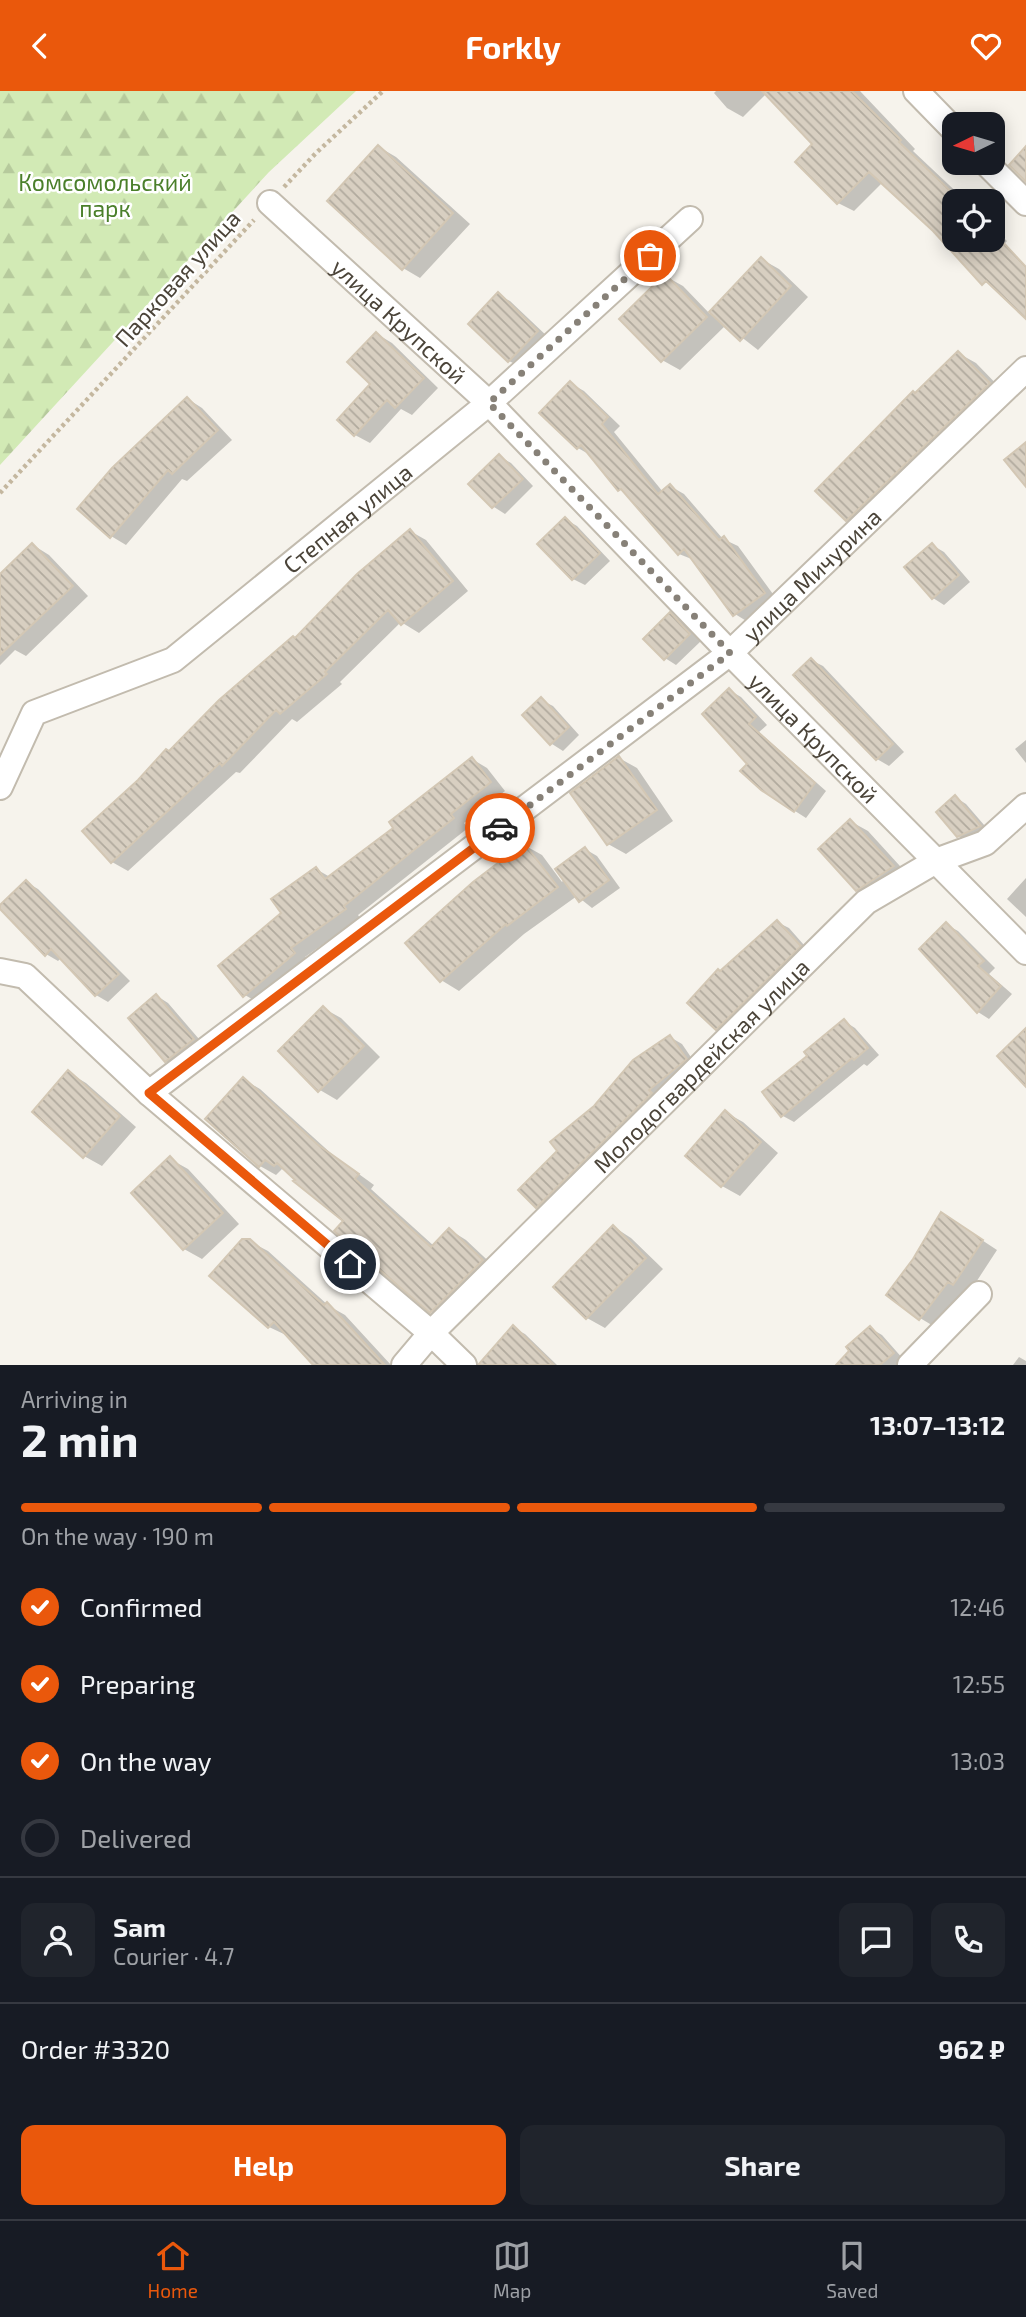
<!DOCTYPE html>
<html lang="en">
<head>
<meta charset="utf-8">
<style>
	:root { --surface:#171b24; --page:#20242c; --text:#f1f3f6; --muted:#9ea1a6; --line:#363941; --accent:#ea580c }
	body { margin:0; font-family:"Exo 2",sans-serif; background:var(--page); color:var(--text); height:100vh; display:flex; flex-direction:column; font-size:26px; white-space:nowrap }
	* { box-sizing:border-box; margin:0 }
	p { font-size:23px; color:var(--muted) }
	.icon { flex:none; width:38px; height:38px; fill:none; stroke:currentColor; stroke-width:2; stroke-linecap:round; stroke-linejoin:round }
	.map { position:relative; height:1274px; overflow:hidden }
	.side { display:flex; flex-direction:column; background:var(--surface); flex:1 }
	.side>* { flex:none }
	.needle { width:46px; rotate:265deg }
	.controls { position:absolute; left:942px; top:21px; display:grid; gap:14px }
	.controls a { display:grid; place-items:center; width:63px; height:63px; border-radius:14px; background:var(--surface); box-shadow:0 4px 18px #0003; font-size:35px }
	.pin { position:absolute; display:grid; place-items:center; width:60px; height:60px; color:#fff; margin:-30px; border:4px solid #fff; border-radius:50%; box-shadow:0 2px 7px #0007 }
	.courier { position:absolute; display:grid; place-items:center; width:70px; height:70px; margin:-35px; border:5px solid #ea580c; border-radius:50%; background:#fff; color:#222; box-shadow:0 2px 9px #0007 }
	.summary em { font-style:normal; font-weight:700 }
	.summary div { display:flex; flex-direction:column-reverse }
	.summary { display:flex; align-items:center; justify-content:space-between; height:119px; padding:0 21px }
	h1 { font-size:46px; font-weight:700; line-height:52px }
	.bar { display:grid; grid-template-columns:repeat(4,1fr); gap:10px 7px; align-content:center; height:84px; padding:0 21px }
	.bar i { height:9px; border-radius:5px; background:var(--line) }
	.bar .on { background:var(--accent) }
	.bar p { grid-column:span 4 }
	.line { display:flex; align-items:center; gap:18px; padding:0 21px; border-top:2px solid var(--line) }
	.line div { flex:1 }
	.round { display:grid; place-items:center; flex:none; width:74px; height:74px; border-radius:14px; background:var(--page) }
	ol { padding:0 21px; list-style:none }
	li { display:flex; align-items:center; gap:21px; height:77px }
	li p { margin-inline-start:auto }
	li .icon { padding:7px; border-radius:50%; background:var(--accent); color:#fff; stroke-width:4 }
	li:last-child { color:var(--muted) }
	li i { width:38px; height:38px; border:4px solid var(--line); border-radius:50% }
	.cta { display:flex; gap:14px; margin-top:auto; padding:14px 21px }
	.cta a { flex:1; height:80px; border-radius:14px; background:var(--accent); color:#fff; font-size:28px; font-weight:700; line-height:80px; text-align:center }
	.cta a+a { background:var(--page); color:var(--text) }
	header { display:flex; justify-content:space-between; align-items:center; height:91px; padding:0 21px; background:var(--accent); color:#fff; font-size:32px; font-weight:700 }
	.tab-bar { display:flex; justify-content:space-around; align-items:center; height:98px; border-top:2px solid var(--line); background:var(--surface); font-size:19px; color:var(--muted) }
	.tab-bar a { display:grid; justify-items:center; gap:4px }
	.tab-bar .on { color:var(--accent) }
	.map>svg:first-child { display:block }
</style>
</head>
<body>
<header><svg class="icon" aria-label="back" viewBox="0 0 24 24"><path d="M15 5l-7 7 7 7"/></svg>Forkly<svg class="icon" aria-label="heart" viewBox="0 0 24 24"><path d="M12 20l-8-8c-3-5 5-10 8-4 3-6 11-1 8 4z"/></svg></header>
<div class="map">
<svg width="1026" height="1274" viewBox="0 0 1026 1274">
	<defs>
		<pattern id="forest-firs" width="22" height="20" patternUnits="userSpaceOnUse" patternTransform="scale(1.75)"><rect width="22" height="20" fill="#d2eab5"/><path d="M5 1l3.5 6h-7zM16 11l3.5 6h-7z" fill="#b6ca9c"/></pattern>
		<pattern id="building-back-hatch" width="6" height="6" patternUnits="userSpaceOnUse" patternTransform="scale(1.75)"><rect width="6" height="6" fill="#d8cfc1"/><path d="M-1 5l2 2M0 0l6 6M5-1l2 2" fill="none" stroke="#b1aa9e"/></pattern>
	</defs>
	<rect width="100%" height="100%" fill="#f6f3ec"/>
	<!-- forest -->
	<path fill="url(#forest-firs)" d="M0 0H356L269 81 0 374Z"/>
	<!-- shadow -->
	<path fill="#0003" d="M716 0H860L915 58 913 60 966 110H954V149H992V136L1007 150 980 180 883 91 854 120 838 112 815 53 767 2 743 26 727 17 714 2Z
		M379 56 396 66 470 133 420 187 403 177Z
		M761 168 779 178 808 206 758 259 726 234 680 279 662 269 665 185 683 195 710 223Z
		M498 204 510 210 549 247 521 276 509 270 471 233Z
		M377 243 392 252 438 297 412 324 401 318 370 352 355 344 373 293Z
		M958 262 976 272 1006 303 864 439 847 429 916 304Z
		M570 292 584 300 620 335 614 341 663 401 670 395 684 403 723 448 738 455 778 510 748 531 735 523 694 469 679 463 592 365 578 357Z
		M188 308 202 317 232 349 187 390 182 388 126 454 111 445Z
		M499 365 511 372 533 395 505 423 494 416 471 393Z
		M565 428 577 435 610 470 585 494 573 488 540 453Z
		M410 440 426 449 468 500 419 542 401 531 340 591 342 593 297 631 292 628 240 682 236 681 128 780 112 771 170 662Z
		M33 454 49 464 88 505 26 565 15 559 0 574V485Z
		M932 454 944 461 970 491 944 514 933 507Z
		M670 524 682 530 701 550 676 574 665 567Z
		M811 569 823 575 904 661 889 675 877 668Z
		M729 599 741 606 767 634 759 641 826 700 806 727 795 720Z
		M541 609 553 615 579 644 563 660 552 653 525 624Z
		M1026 649V672L1015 658Z
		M619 667 637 677 673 730 626 763 608 753Z
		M472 668 487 677 505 700 464 732 468 737 358 824 360 827 305 866 309 871 260 913 245 904 283 822 316 778 330 786 395 737Z
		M955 706 966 713 991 742 970 752 959 745Z
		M850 730 868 740 910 786 875 809 857 799Z
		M524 754 542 764 562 791 585 758 597 765 620 797 592 817 577 805 524 843 459 900 441 889Z
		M1026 787V826L1007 808Z
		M26 791 38 798 130 890 108 911 96 904 61 867 58 870 46 863Z
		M777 831 789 837 811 862 728 944 717 937 720 882Z
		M947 834 958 840 995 877 989 883 1012 903 989 928 978 921Z
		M157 905 168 912 205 955 178 977 166 970Z
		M323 917 341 927 380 966 337 1009 320 999Z
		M844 930 855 937 879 964 867 975 864 973 794 1031 783 1025 810 965Z
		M670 946 682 953 697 975 549 1122 537 1115 559 1060 595 1016Z
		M69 982 86 992 136 1036 102 1075 84 1065Z
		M243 988 260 998 334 1065 374 1094 371 1098 434 1155 450 1139 466 1149 499 1180 448 1230 431 1220 346 1130 291 1083 282 1078 276 1084 260 1075Z
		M725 1021 743 1031 778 1062 740 1105 722 1095 687 1065Z
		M170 1068 188 1078 239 1133 202 1168 184 1158Z
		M956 1132 997 1159 969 1202 964 1199 935 1236 920 1227Z
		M614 1136 631 1147 663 1178 605 1237 587 1227 556 1196Z
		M249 1150 268 1160 329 1215 345 1224 391 1274H315L288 1245 269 1236 212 1185Z
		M513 1237 525 1243 557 1274H494Z
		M870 1237 882 1244 904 1269 899 1274H839Z
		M1019 1266 1026 1270V1274H1013Z"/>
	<!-- building -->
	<path fill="url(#building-back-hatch)" stroke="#d3c7b4" stroke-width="2" d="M762 0H852L901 49 899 51 961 110H954V149H1001L1026 176V228L986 190 982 194 933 140 869 81 837 113 795 71 812 53Z
		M378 54 453 122 402 179 327 110Z
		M1026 55V91L1009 74Z
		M761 166 791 195 740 250 709 221Z
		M665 183 707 226 661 271 619 228Z
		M498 201 538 240 508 271 468 233Z
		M376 241 424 287 395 317 387 309 354 345 337 329 370 293 347 271Z
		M958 260 990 292 846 430 815 400 913 300 915 302Z
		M570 290 608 326 602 333 658 403 670 393 719 449 724 445 765 502 733 525 684 458 678 464 621 398 618 400 581 354 577 358 539 322Z
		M187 306 218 339 172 383 168 379 110 447 77 418 112 377Z
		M1026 351V396L1004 369Z
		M499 363 523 388 492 417 468 393Z
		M565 426 600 462 572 489 537 453Z
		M410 438 453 490 401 534 388 519 325 581 327 583 280 623 276 619 222 675 220 672 111 772 82 740 138 689 166 658 169 660 219 609 293 545 295 547 357 483Z
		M32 452 73 495 0 564V483Z
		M932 452 959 484 932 508 904 476Z
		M670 521 690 543 664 569 643 548Z
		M811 567 893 653 876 669 793 584Z
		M729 597 756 626 749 633 815 692 794 721 761 699 740 680 747 673 702 623Z
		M541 606 569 636 550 654 522 624Z
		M619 665 657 719 607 754 570 702Z
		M472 666 491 691 451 723 454 727 344 815 346 818 291 857 295 862 243 906 218 875 281 822 271 808 316 776 325 788 393 737 389 731Z
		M955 704 981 735 957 746 936 721Z
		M850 728 894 775 856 800 818 758Z
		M524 752 558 796 507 835 506 833 440 891 405 852 473 791Z
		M585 756 609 789 579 811 555 778Z
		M26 789 119 883 95 905 51 858 45 865 0 818V814Z
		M777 829 801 855 716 939 687 912 718 878 720 880Z
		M946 831 984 870 978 875 1001 895 977 922 919 858Z
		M156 903 194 948 165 971 128 927Z
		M323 915 364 955 318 1001 278 960Z
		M844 928 868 957 854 969 852 967 781 1026 762 1001 807 965 804 961Z
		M1026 937V996L997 965Z
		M670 944 687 968 649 999 652 1002 536 1117 518 1099 557 1060 550 1051 594 1015 633 969Z
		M68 979 120 1025 83 1067 32 1021Z
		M243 986 317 1053 359 1083 355 1088 431 1156 449 1137 483 1169 430 1222 334 1140 343 1130 293 1090 295 1089 277 1072 274 1075 265 1069 259 1076 205 1028Z
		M725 1019 761 1051 721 1096 685 1065Z
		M170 1065 223 1122 183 1159 131 1102Z
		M941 1121 983 1149 953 1194 948 1191 919 1229 886 1204 913 1168Z
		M613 1134 646 1167 586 1228 553 1196Z
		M242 1148H250L324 1214 327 1211 385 1274H313L274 1231 268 1237 209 1185Z
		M513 1234 554 1274H478Z
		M870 1235 894 1262 880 1274H836L849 1260 846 1256Z"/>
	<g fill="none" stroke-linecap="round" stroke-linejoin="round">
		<defs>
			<g id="minor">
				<path d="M916 0 954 39"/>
				<path d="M986 72 1026 112"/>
				<path id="s1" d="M270 112 489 312 730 562 1026 861"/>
				<path id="s2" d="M0 696 34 622 173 569 489 312 690 128"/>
				<path d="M0 880 25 885 149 1002 431 1242 464 1274"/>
				<path id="s3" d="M149 1002 730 562 1026 278"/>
				<path id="s4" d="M404 1274 431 1242 866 811 936 770 985 752 1026 715"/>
				<path d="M910 1274 979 1203"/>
			</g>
		</defs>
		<!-- minor casing -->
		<use href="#minor" stroke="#c2bbae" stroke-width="28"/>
		<!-- path -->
		<path stroke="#c4b79f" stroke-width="4.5" stroke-dasharray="3.5 3.5" stroke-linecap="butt" d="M284 96 316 62 383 0
			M0 402 254 129"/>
		<!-- minor -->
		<use href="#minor" stroke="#fff" stroke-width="24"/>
	</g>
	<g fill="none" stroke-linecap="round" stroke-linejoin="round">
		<!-- done -->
		<path stroke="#878178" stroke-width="7" stroke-dasharray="0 12.6" d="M500 737 730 562 489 312 650 165"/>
		<!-- route -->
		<path stroke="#ea580c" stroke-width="9" d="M350 1173 149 1002 500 737"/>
	</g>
	<g text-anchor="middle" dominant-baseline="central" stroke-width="5" stroke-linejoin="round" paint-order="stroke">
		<!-- park labels -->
		<g font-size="23" fill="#4a7f2a" stroke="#fff">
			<text x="105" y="91">Комсомольский<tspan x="105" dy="26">парк</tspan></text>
		</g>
		<!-- street labels -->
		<g font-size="23" fill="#4b4439" stroke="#fff">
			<text transform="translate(177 187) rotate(-48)">Парковая улица</text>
			<text stroke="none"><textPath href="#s1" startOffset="175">улица Крупской</textPath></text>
			<text stroke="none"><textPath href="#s2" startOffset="455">Степная улица</textPath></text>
			<text stroke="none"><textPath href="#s3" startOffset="842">улица Мичурина</textPath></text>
			<text stroke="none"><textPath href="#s1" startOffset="763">улица Крупской</textPath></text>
			<text stroke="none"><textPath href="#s4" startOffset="422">Молодогвардейская улица</textPath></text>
		</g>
	</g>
</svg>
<div class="controls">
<a><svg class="needle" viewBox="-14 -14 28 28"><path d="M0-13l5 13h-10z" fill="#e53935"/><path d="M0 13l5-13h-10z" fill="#9ea1a6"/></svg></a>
<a><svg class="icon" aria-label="locate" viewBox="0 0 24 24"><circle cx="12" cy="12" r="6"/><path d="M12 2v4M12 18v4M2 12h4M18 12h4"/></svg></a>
</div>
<div class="pin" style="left:650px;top:165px;background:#ea580c"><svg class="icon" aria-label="bag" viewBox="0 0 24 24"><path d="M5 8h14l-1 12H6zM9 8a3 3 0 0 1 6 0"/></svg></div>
<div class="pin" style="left:350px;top:1173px;background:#1f2937"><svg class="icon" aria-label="home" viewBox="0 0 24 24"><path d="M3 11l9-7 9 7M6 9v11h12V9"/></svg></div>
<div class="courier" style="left:500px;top:737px"><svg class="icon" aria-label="car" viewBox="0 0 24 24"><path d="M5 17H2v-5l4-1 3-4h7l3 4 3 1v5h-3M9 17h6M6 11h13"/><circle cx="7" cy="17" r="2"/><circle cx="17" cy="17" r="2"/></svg></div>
</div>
<section class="side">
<div class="summary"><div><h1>2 min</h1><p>Arriving in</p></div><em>13:07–13:12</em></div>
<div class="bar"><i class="on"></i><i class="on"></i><i class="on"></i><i></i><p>On the way · 190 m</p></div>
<ol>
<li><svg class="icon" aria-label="check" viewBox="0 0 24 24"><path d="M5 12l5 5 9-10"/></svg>Confirmed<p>12:46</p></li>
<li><svg class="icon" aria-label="check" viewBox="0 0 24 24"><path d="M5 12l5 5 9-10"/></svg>Preparing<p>12:55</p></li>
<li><svg class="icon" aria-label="check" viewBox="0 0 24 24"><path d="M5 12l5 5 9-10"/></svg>On the way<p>13:03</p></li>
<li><i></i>Delivered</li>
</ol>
<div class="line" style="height:126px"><a class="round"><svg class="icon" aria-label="person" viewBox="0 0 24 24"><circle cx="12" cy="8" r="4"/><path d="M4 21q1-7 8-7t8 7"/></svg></a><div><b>Sam</b><p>Courier · 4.7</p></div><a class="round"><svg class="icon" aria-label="chat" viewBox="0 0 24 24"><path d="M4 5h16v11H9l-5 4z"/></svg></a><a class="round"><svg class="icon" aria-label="phone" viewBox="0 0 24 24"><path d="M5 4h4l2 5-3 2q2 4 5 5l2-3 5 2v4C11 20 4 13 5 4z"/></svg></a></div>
<div class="line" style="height:91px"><div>Order #3320</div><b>962 ₽</b></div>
<div class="cta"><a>Help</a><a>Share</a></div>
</section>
<nav class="tab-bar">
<a class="on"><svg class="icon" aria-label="home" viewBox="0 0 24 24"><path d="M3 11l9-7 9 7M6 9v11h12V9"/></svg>Home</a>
<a><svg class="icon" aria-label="map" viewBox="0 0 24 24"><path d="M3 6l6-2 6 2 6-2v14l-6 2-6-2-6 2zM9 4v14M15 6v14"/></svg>Map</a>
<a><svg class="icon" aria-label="saved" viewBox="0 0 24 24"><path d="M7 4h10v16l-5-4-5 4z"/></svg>Saved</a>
</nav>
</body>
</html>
